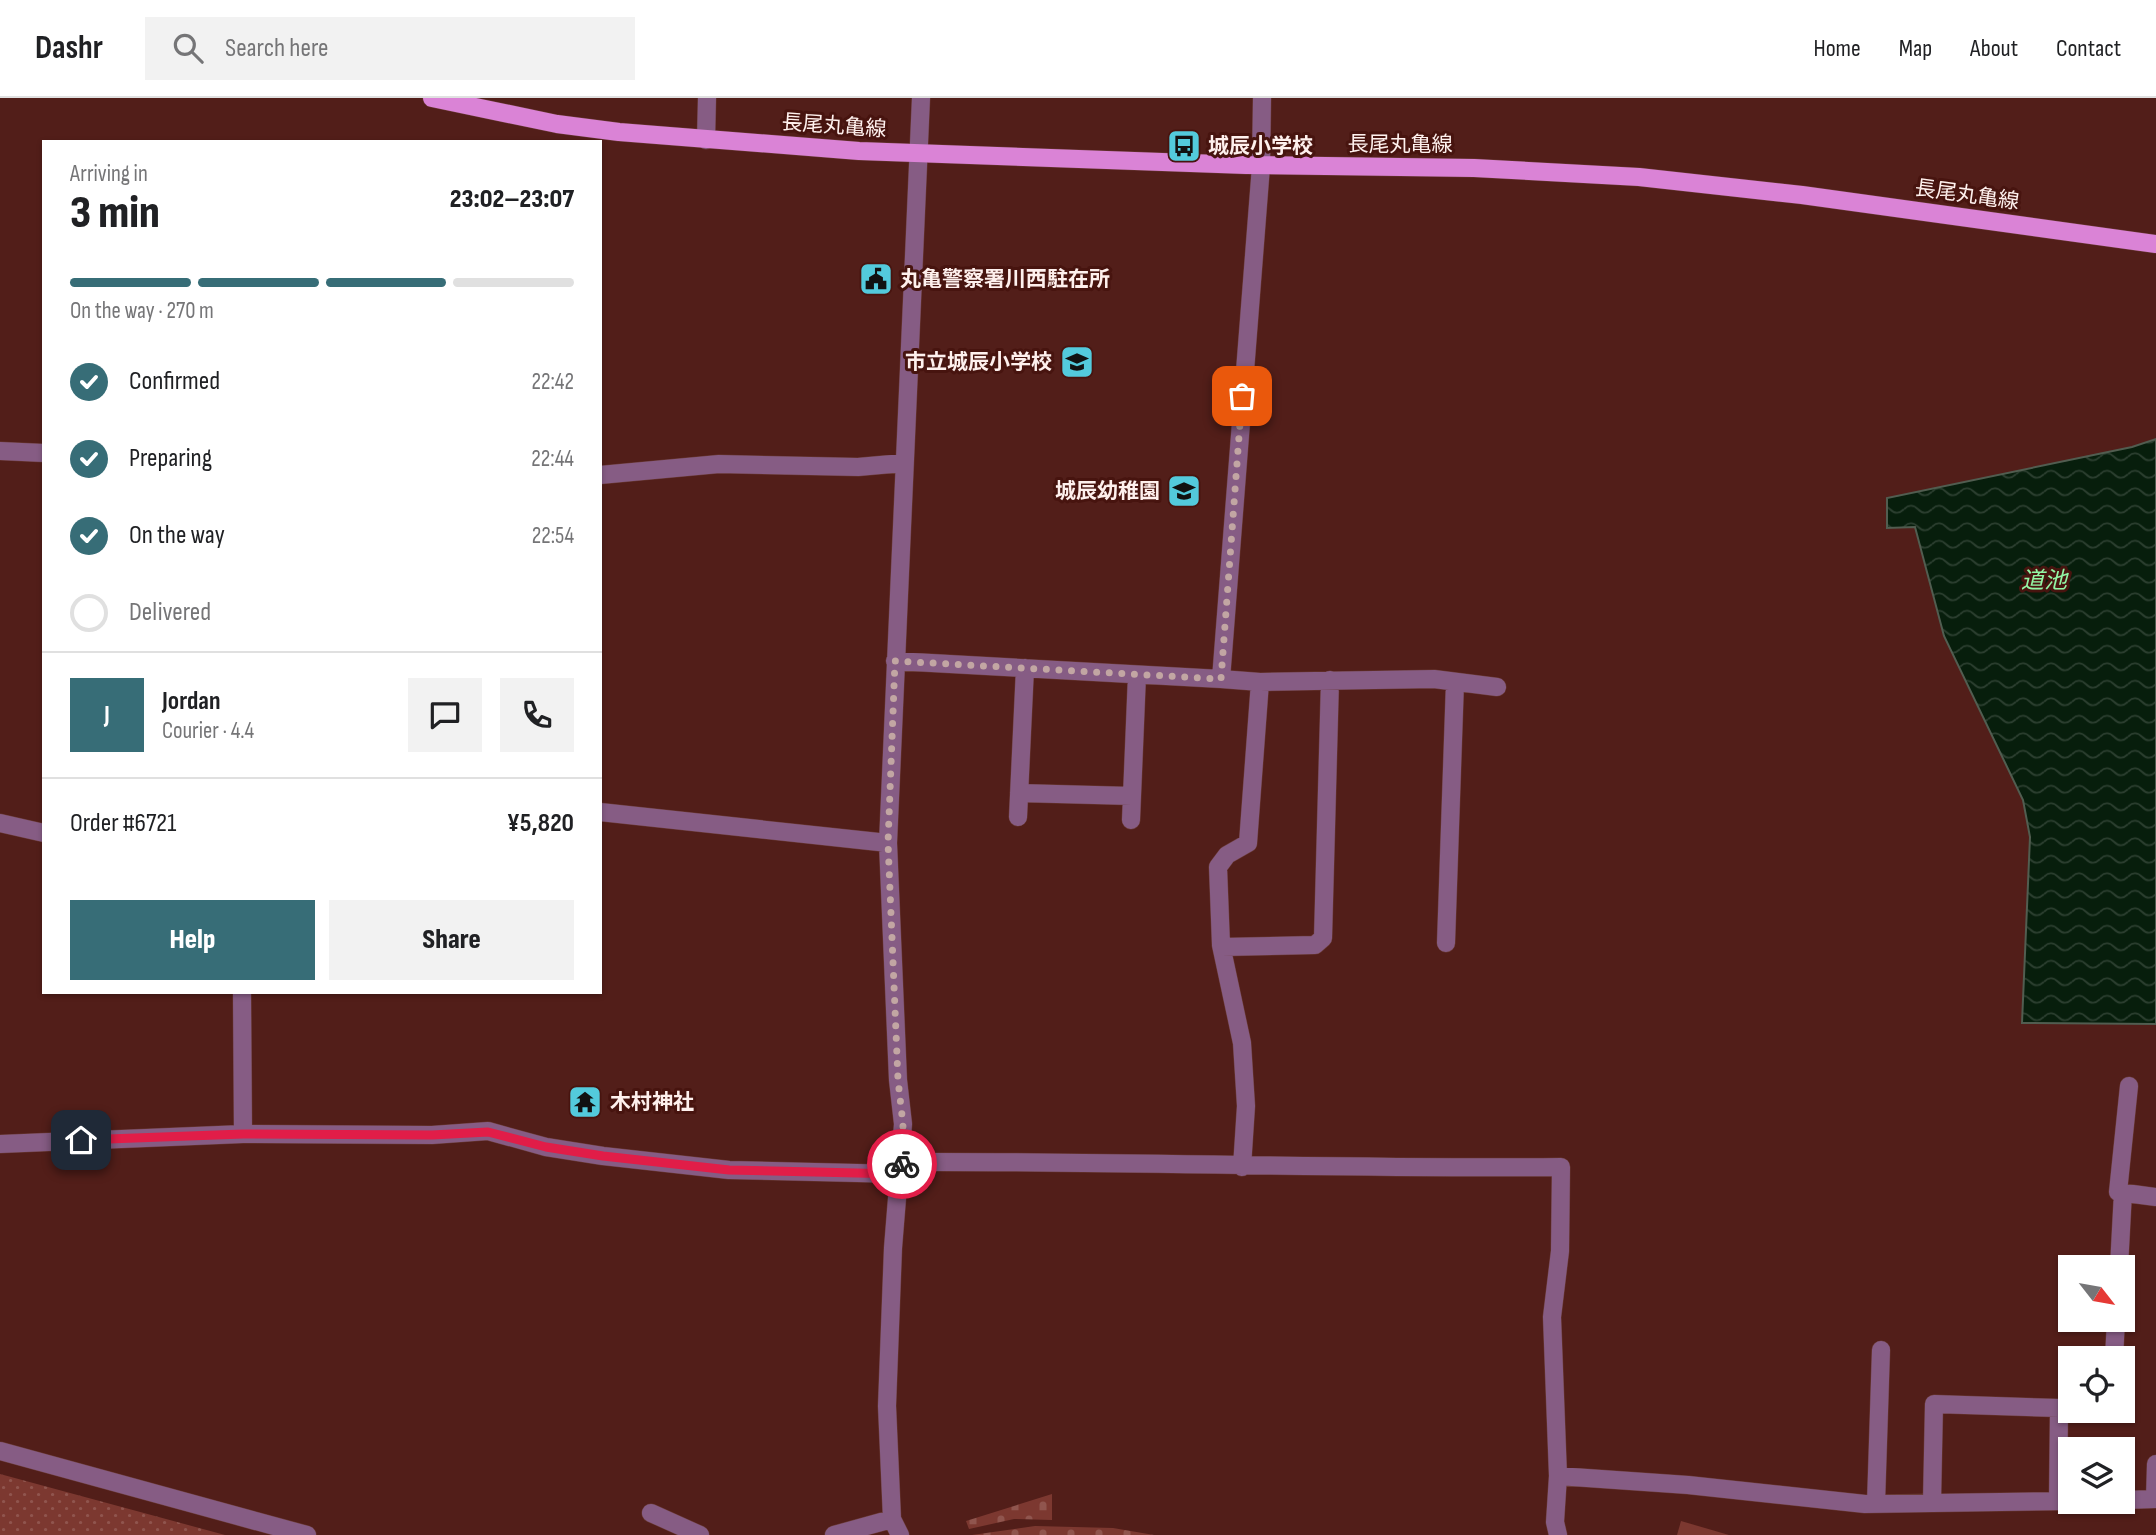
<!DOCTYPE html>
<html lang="en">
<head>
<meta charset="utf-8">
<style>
	:root { --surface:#fff; --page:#f2f2f2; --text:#202124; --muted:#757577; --line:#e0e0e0; --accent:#376d77 }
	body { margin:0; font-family:"Sofia Sans Condensed","Noto Sans JP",sans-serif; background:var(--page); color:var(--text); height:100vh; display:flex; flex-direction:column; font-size:26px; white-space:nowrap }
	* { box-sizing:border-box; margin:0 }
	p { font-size:23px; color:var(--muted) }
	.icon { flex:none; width:38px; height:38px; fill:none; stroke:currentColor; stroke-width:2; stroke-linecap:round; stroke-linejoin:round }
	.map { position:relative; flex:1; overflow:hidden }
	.drawer { position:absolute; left:42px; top:42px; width:560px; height:854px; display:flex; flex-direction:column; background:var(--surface); border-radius:0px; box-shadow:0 2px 5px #0004 }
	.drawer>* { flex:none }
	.needle { width:46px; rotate:121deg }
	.fabs { position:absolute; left:2058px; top:1157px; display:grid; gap:14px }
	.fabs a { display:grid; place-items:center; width:77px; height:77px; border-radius:0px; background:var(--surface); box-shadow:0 2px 5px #0004; font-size:35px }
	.pin { position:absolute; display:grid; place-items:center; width:60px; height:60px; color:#fff; margin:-30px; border-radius:14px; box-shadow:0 4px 10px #0006 }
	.courier { position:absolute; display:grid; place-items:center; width:70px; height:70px; margin:-35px; border:5px solid #e11d48; border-radius:50%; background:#fff; color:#222; box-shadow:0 2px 9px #0007 }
	.summary em { font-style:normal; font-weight:800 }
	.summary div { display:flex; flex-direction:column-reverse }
	.summary { display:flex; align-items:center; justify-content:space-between; height:119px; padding:0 28px }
	h1 { font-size:46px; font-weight:800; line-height:52px }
	.bar { display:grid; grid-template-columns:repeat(4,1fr); gap:10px 7px; align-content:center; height:84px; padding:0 28px }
	.bar i { height:9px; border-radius:5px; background:var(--line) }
	.bar .selected { background:var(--accent) }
	.bar p { grid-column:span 4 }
	.line { display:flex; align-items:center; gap:18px; padding:0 28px; border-top:2px solid var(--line) }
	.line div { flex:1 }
	.round { display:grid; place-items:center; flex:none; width:74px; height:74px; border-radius:0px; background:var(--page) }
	ol { padding:0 28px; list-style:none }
	li { display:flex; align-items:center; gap:21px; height:77px }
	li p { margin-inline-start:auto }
	li .icon { padding:7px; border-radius:50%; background:var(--accent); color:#fff; stroke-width:4 }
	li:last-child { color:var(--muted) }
	li i { width:38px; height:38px; border:4px solid var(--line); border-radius:50% }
	.primary-button { display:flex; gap:14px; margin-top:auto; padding:14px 28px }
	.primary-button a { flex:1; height:80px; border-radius:0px; background:var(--accent); color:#fff; font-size:28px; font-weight:800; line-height:80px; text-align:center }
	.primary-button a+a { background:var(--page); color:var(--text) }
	header { display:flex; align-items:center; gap:42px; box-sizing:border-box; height:98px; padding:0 35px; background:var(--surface); border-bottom:2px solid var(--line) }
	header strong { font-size:33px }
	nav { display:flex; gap:38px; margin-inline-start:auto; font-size:24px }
	.search { width:490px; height:63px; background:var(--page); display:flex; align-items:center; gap:18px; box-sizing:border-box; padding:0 24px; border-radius:0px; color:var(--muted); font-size:26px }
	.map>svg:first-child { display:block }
</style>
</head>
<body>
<header>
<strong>Dashr</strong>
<div class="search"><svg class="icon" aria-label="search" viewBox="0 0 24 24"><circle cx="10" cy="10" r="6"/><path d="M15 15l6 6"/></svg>Search here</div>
<nav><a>Home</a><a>Map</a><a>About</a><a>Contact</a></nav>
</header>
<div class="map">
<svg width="2156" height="1437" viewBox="0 0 2156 1437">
	<defs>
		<pattern id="grass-dots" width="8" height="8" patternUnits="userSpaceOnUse" patternTransform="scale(1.75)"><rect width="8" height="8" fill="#7c3830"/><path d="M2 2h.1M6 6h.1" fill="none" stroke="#90554e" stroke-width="1.8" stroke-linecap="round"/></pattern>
		<pattern id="cemetery-stones" width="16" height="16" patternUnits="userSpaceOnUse" patternTransform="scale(1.75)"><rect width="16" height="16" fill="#7c3830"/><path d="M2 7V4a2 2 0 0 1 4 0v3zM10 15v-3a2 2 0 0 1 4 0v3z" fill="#90554e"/></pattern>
		<pattern id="water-waves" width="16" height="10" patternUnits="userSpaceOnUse" patternTransform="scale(1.75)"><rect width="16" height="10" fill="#071e0c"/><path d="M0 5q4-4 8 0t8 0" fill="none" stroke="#2c3f30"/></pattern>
	</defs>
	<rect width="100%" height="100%" fill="#521e19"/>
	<!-- grass -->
	<path fill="url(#grass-dots)" d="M0 1376 225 1437H0Z"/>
	<!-- cemetery -->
	<path fill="url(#cemetery-stones)" d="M1052 1396V1422L1014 1421 969 1431 966 1423Z
		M1035 1428 1113 1430 1154 1437H972Z"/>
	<!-- garden -->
	<path fill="#7c3830" d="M1681 1423 1729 1437H1677Z"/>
	<!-- water -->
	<path fill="url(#water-waves)" stroke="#515d50" stroke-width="2" d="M2156 341V926L2022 925 2030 739 2023 702 1944 538 1915 429 1887 430V400L2132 349Z"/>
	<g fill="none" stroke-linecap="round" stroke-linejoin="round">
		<defs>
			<path id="minor" d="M706 42 707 0
				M0 353 44 355
				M600 377 719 366 858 369 903 365
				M895 563 1221 581
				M1260 584 1434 581 1497 589
				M1019 695 1132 698
				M600 714 888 745
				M1018 719 1025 570
				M1131 722 1137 577
				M0 725 44 735
				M1446 845 1455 584
				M1222 849 1315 847 1323 840 1330 582
				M242 894 243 1036
				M2129 988 2118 1094 2156 1099
				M0 1046 243 1036 432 1037 488 1033 546 1049 603 1058 729 1072 899 1076
				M902 1064C1122 1063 1341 1071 1561 1069L1560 1153 1552 1219 1558 1378 1555 1424 1558 1437
				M1242 1069 1246 1008 1242 945 1221 847 1218 769 1227 757 1248 745 1260 584 1221 581 1261 68 1262 0
				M2119 1169 2123 1094
				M2114 1260 2116 1222
				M0 1353 307 1437
				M1558 1378 1688 1387 1865 1406 2070 1403
				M2155 1401 2156 1366
				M2123 1402 2156 1401
				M1932 1404 1934 1306 2059 1310 2058 1403
				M1876 1405 1881 1252
				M651 1415 700 1437
				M834 1437 892 1421
				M900 1437 892 1421 887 1308 893 1150 903 1026 898 982 888 745 921 0"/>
			<path id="primary" d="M432 0 557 26 619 34 859 53 1246 67 1474 70 1639 79 1802 97 2156 146"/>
		</defs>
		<!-- minor casing -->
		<use href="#minor" stroke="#6a3b37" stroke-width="19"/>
		<!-- primary casing -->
		<use href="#primary" stroke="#6a3b37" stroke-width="19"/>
		<!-- minor -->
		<use href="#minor" stroke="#865c84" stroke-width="18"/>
		<!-- primary -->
		<use href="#primary" stroke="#da83d6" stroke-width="18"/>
	</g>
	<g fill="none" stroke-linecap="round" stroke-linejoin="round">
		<!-- done -->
		<path stroke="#c2a6a3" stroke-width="7" stroke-dasharray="0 12.6" d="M902 1066 903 1026 898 982 888 745 895 563 1221 581 1242 298"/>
		<!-- route -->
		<path stroke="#e11d48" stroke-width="9" d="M81 1042 243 1036 432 1037 488 1034 546 1049 603 1058 729 1072 899 1076 902 1066"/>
	</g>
	<!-- icons -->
	<defs>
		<symbol id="bus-square" viewBox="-11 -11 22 22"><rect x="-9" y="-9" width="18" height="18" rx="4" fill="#53cadc" stroke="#47140f"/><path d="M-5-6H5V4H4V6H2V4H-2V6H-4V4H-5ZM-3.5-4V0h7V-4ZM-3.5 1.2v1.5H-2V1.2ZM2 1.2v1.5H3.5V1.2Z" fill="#111"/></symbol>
		<symbol id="civic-square" viewBox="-11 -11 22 22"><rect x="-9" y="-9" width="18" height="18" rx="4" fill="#53cadc" stroke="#47140f"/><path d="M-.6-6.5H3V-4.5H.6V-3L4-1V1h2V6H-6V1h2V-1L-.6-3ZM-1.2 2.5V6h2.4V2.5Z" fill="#111"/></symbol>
		<symbol id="school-square" viewBox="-11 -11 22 22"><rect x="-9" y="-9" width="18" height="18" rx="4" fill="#53cadc" stroke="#47140f"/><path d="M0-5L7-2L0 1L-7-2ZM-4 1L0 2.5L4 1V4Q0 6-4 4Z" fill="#111"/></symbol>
		<symbol id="temple-square" viewBox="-11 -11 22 22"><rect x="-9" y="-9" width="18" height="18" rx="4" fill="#53cadc" stroke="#47140f"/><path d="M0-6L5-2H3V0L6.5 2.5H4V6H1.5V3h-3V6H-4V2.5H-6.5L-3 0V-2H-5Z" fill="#111"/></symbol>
	</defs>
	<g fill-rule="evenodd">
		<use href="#bus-square" x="1165" y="29" width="38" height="38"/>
		<use href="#civic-square" x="857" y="162" width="38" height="38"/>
		<use href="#school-square" x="1058" y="245" width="38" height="38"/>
		<use href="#school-square" x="1165" y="374" width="38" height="38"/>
		<use href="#temple-square" x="566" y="985" width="38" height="38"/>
	</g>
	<g text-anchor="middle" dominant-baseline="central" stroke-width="6" stroke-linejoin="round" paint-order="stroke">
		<!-- street labels -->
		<g font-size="21" fill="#fef0ed" stroke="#47140f">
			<text transform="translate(834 28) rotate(4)">長尾丸亀線</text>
			<text x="1400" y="46">長尾丸亀線</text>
			<text transform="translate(1967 97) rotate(8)">長尾丸亀線</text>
		</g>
		<!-- poi labels -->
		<g font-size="21" font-weight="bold" fill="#fef0ed" stroke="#47140f" text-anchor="start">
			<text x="1208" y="48">城辰小学校</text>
			<text x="900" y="181">丸亀警察署川西駐在所</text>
			<text x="1052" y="264" text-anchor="end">市立城辰小学校</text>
			<text x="1160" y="393" text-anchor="end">城辰幼稚園</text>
			<text x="610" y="1004">木村神社</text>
		</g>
		<!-- water labels -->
		<g font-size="23" font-style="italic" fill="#93f6a5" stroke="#47140f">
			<text x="2044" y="483">道池</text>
		</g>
	</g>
</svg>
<div class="fabs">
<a><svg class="needle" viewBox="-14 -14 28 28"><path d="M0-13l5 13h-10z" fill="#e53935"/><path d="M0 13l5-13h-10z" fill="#757577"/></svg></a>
<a><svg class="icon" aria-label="locate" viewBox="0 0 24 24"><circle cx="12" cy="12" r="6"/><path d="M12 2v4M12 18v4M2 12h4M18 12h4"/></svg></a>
<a><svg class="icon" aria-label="layers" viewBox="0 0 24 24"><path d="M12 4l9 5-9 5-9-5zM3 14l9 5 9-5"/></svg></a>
</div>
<div class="pin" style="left:1242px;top:298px;background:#ea580c"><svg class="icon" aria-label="bag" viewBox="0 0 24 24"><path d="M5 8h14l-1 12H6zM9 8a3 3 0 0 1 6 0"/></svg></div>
<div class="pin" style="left:81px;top:1042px;background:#1f2937"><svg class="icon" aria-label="home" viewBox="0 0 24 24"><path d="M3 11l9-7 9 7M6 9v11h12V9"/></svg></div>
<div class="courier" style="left:902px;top:1066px"><svg class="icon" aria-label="bike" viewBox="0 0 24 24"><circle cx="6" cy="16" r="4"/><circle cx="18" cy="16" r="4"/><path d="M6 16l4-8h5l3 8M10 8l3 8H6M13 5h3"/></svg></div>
<section class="drawer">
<div class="summary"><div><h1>3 min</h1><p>Arriving in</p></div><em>23:02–23:07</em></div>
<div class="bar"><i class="selected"></i><i class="selected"></i><i class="selected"></i><i></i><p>On the way · 270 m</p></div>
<ol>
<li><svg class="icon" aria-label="check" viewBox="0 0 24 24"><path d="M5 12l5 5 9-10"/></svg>Confirmed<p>22:42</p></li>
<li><svg class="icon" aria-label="check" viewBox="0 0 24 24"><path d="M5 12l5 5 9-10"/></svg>Preparing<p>22:44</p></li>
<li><svg class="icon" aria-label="check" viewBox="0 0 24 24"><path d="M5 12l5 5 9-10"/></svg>On the way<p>22:54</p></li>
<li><i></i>Delivered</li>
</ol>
<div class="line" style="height:126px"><b class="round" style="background:var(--accent);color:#fff">J</b><div><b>Jordan</b><p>Courier · 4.4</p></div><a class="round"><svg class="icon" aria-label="chat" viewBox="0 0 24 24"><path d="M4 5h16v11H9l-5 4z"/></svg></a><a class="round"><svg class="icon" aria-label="phone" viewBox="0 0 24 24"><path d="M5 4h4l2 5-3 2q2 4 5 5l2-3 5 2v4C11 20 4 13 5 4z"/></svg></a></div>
<div class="line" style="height:91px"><div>Order #6721</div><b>¥5,820</b></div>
<div class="primary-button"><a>Help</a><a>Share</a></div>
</section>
</div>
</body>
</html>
